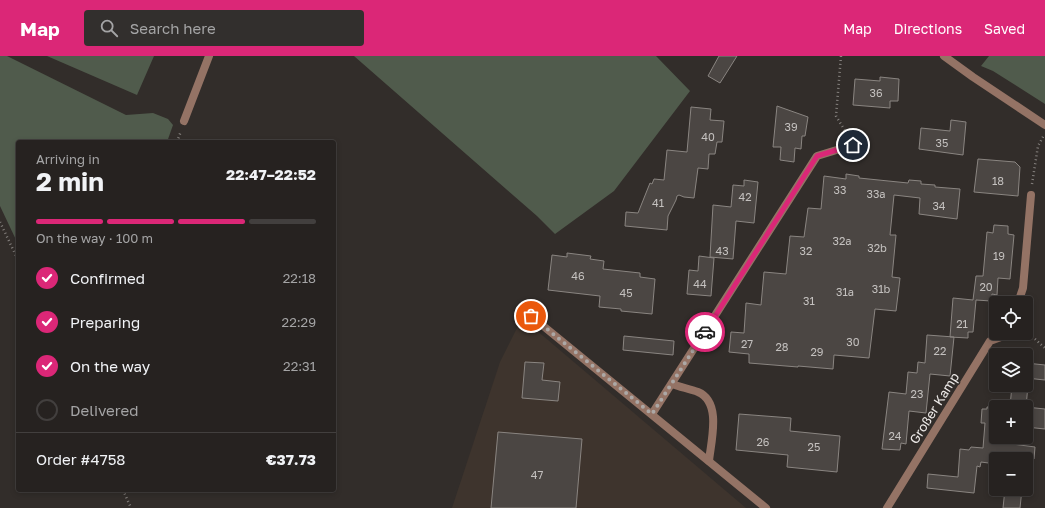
<!DOCTYPE html>
<html lang="en">
<head>
<meta charset="utf-8">
<style>
	:root { --surface:#262220; --page:#322f2d; --text:#f1f3f6; --muted:#a4a4a5; --line:#423f3e; --accent:#db2777 }
	body { margin:0; font-family:"Golos Text",sans-serif; background:var(--page); color:var(--text); height:100vh; display:flex; flex-direction:column; font-size:15px; white-space:nowrap }
	* { box-sizing:border-box; margin:0 }
	p { font-size:13px; color:var(--muted) }
	.icon { flex:none; width:22px; height:22px; fill:none; stroke:currentColor; stroke-width:2; stroke-linecap:round; stroke-linejoin:round }
	.map { position:relative; flex:1; overflow:hidden }
	.sheet { position:absolute; left:16px; top:84px; width:320px; height:352px; display:flex; flex-direction:column; background:var(--surface); border-radius:4px; box-shadow:0 2px 6px #0003,0 0 0 1px var(--line) }
	.sheet>* { flex:none }
	.fabs { position:absolute; left:989px; top:240px; display:grid; gap:8px }
	.fabs a { display:grid; place-items:center; width:44px; height:44px; border-radius:4px; background:var(--surface); box-shadow:0 2px 6px #0003,0 0 0 1px var(--line); font-size:20px }
	.pin { position:absolute; display:grid; place-items:center; width:34px; height:34px; color:#fff; margin:-17px; border:2px solid #fff; border-radius:50%; box-shadow:0 1px 4px #0007 }
	.courier { position:absolute; display:grid; place-items:center; width:40px; height:40px; margin:-20px; border:3px solid #db2777; border-radius:50%; background:#fff; color:#222; box-shadow:0 1px 5px #0007 }
	.headline em { font-style:normal; font-weight:700 }
	.headline div { display:flex; flex-direction:column-reverse }
	.headline { display:flex; align-items:center; justify-content:space-between; height:68px; padding:0 20px }
	h1 { font-size:26px; font-weight:700; line-height:30px }
	.bar { display:grid; grid-template-columns:repeat(4,1fr); gap:6px 4px; align-content:center; height:48px; padding:0 20px }
	.bar i { height:5px; border-radius:3px; background:var(--line) }
	.bar .active { background:var(--accent) }
	.bar p { grid-column:span 4 }
	.line { display:flex; align-items:center; gap:10px; padding:0 20px; border-top:1px solid var(--line) }
	.line div { flex:1 }
	ol { padding:0 20px; list-style:none }
	li { display:flex; align-items:center; gap:12px; height:44px }
	li p { margin-inline-start:auto }
	li .icon { padding:4px; border-radius:50%; background:var(--accent); color:#fff; stroke-width:4 }
	li:last-child { color:var(--muted) }
	li i { width:22px; height:22px; border:2px solid var(--line); border-radius:50% }
	header { display:flex; align-items:center; gap:24px; box-sizing:border-box; height:56px; padding:0 20px; background:var(--accent); color:#fff }
	header strong { font-size:19px }
	nav { display:flex; gap:22px; margin-inline-start:auto; font-size:14px }
	.search { width:280px; height:36px; background:var(--page); display:flex; align-items:center; gap:10px; box-sizing:border-box; padding:0 14px; border-radius:4px; color:var(--muted); font-size:15px }
	.map>svg:first-child { display:block }
</style>
</head>
<body>
<header>
<strong>Map</strong>
<div class="search"><svg class="icon" aria-label="search" viewBox="0 0 24 24"><circle cx="10" cy="10" r="6"/><path d="M15 15l6 6"/></svg>Search here</div>
<nav><a>Map</a><a>Directions</a><a>Saved</a></nav>
</header>
<div class="map">
<svg width="1045" height="452" viewBox="0 0 1045 452">
	<rect width="100%" height="100%" fill="#322d2a"/>
	<!-- built -->
	<path fill="#3e342d" d="M522 262 746 452H452L500 306Z"/>
	<!-- green -->
	<path fill="#505b4c" d="M0 0H7L126 59 153 57 168 63 173 69 167 86H18V188L0 150Z
		M47 0H154L137 39Z
		M354 0H656L690 35 614 135 555 178 537 160Z
		M989 0H1045V48L993 15 981 10Z"/>
	<!-- building -->
	<path fill="#4b4643" stroke="#8a8581" d="M719 0H737L720 27 708 20Z
		M880 21 899 23 898 45H890V52L853 49 855 23 880 25Z
		M777 50 808 61 805 80H802L801 93 795 92 794 106 780 104 781 91H773Z
		M691 51 711 53 710 64 724 65 722 86H717L715 98H709L708 113 698 112 694 142 684 141 679 139 677 140 676 144 668 160 667 174 625 170 626 156 638 157 650 127 652 128 654 123 664 124 667 94 687 96Z
		M951 64 966 66 963 99 919 93 921 72 950 75Z
		M978 103 1015 106 1020 111 1018 140 974 136Z
		M846 118 859 120V122L908 127 909 124 921 125V128L935 129V131L960 133 957 163 919 158 920 142 894 139 890 179H896L892 221 900 222 896 255 875 253 869 302 834 299 833 313 798 310V311L749 307V298L729 296 731 276 744 277 746 247 761 249 764 216 786 218 790 180 804 181 808 152 821 153 824 120 846 123Z
		M744 124 758 126 754 167 736 165 733 203 710 201 713 149 731 151 733 129 744 130Z
		M994 169 1008 170V178L1014 179 1010 223 998 222 997 239 992 238 991 245 976 244 973 276H968V282L950 281 953 242 973 244 976 220H983L987 176 993 177Z
		M567 197 591 200 590 203 604 205 603 213 640 217V221L655 223 652 258 621 255V253L599 251 600 240 548 234 552 199 567 201Z
		M699 200 714 202 711 240 687 238 689 214 698 215Z
		M927 279 954 281 950 320 930 318 926 357 909 355 906 388 901 387 900 394 882 393 889 336 906 338 908 316 917 317 918 306 925 307Z
		M624 280 674 285 673 299 623 294Z
		M525 306 544 307 542 324 560 326 558 345 522 342Z
		M1026 307 1045 309V324L1026 322Z
		M1012 329H1028L1026 351H1010Z
		M987 351H996L997 386 1035 391 1034 403H996V408L981 406 980 411 977 410 974 437 927 432 928 418 958 421 960 393 969 394 971 391 983 392 985 367H981L982 353H987Z
		M1026 351 1045 353V373L1026 371Z
		M739 358 791 362 790 375 840 380 837 416 787 411 788 399 736 394Z
		M498 376 582 383 576 452H491Z
		M1005 433H1022L1020 452H1003Z"/>
	<g fill="none" stroke-linecap="round" stroke-linejoin="round">
		<!-- path -->
		<path stroke="#85817e" stroke-width="2.5" stroke-dasharray="1 3" stroke-linecap="butt" d="M841 0 836 60 847 78
			M177 86 181 75
			M1032 128 1038 90 1044 79
			M0 166 18 204
			M1026 275 1045 292
			M123 434 131 452"/>
		<!-- service -->
		<path stroke="#947365" stroke-width="8" d="M184 65 209 0
			M1018 247 1023 232 1031 139
			M672 328C680 331 690 333 698 336 722 346 711 385 709 405"/>
		<!-- minor -->
		<path stroke="#947365" stroke-width="8" d="M531 260 766 452
			M652 358 817 100 853 89
			M887 452 990 285 1012 277"/>
		<!-- tertiary -->
		<path stroke="#947365" stroke-width="8" d="M944 0 973 21 1045 69"/>
	</g>
	<g fill="none" stroke-linecap="round" stroke-linejoin="round">
		<!-- done -->
		<path stroke="#aca8a6" stroke-width="4" stroke-dasharray="0 7.2" d="M531 260 652 358 705 276"/>
		<!-- route -->
		<path stroke="#db2777" stroke-width="5" d="M705 276 817 100 853 89"/>
	</g>
	<g text-anchor="middle" dominant-baseline="central" stroke-width="3" stroke-linejoin="round" paint-order="stroke">
		<!-- number labels -->
		<g font-size="11" fill="#c4c1bf">
			<text x="876" y="36">36</text>
			<text x="791" y="70">39</text>
			<text x="708" y="80">40</text>
			<text x="942" y="86">35</text>
			<text x="998" y="124">18</text>
			<text x="840" y="133">33</text>
			<text x="876" y="137">33a</text>
			<text x="745" y="140">42</text>
			<text x="658" y="146">41</text>
			<text x="939" y="149">34</text>
			<text x="842" y="184">32a</text>
			<text x="877" y="191">32b</text>
			<text x="722" y="194">43</text>
			<text x="806" y="194">32</text>
			<text x="999" y="199">19</text>
			<text x="578" y="219">46</text>
			<text x="700" y="227">44</text>
			<text x="986" y="230">20</text>
			<text x="881" y="232">31b</text>
			<text x="845" y="235">31a</text>
			<text x="626" y="236">45</text>
			<text x="809" y="244">31</text>
			<text x="962" y="267">21</text>
			<text x="853" y="285">30</text>
			<text x="747" y="287">27</text>
			<text x="782" y="290">28</text>
			<text x="940" y="294">22</text>
			<text x="817" y="295">29</text>
			<text x="917" y="337">23</text>
			<text x="895" y="379">24</text>
			<text x="763" y="385">26</text>
			<text x="814" y="390">25</text>
			<text x="537" y="418">47</text>
		</g>
		<!-- street labels -->
		<g font-size="13" fill="#edeae8" stroke="#322d2a">
			<text transform="translate(934 352) rotate(-58)">Großer Kamp</text>
		</g>
	</g>
</svg>
<div class="fabs">
<a><svg class="icon" aria-label="locate" viewBox="0 0 24 24"><circle cx="12" cy="12" r="6"/><path d="M12 2v4M12 18v4M2 12h4M18 12h4"/></svg></a>
<a><svg class="icon" aria-label="layers" viewBox="0 0 24 24"><path d="M12 4l9 5-9 5-9-5zM3 14l9 5 9-5"/></svg></a>
<a>+</a>
<a>−</a>
</div>
<div class="pin" style="left:531px;top:260px;background:#ea580c"><svg class="icon" aria-label="bag" viewBox="0 0 24 24"><path d="M5 8h14l-1 12H6zM9 8a3 3 0 0 1 6 0"/></svg></div>
<div class="pin" style="left:853px;top:89px;background:#1f2937"><svg class="icon" aria-label="home" viewBox="0 0 24 24"><path d="M3 11l9-7 9 7M6 9v11h12V9"/></svg></div>
<div class="courier" style="left:705px;top:276px"><svg class="icon" aria-label="car" viewBox="0 0 24 24"><path d="M5 17H2v-5l4-1 3-4h7l3 4 3 1v5h-3M9 17h6M6 11h13"/><circle cx="7" cy="17" r="2"/><circle cx="17" cy="17" r="2"/></svg></div>
<section class="sheet">
<div class="headline"><div><h1>2 min</h1><p>Arriving in</p></div><em>22:47–22:52</em></div>
<div class="bar"><i class="active"></i><i class="active"></i><i class="active"></i><i></i><p>On the way · 100 m</p></div>
<ol>
<li><svg class="icon" aria-label="check" viewBox="0 0 24 24"><path d="M5 12l5 5 9-10"/></svg>Confirmed<p>22:18</p></li>
<li><svg class="icon" aria-label="check" viewBox="0 0 24 24"><path d="M5 12l5 5 9-10"/></svg>Preparing<p>22:29</p></li>
<li><svg class="icon" aria-label="check" viewBox="0 0 24 24"><path d="M5 12l5 5 9-10"/></svg>On the way<p>22:31</p></li>
<li><i></i>Delivered</li>
</ol>
<div class="line" style="height:52px"><div>Order #4758</div><b>€37.73</b></div>
</section>
</div>
</body>
</html>
